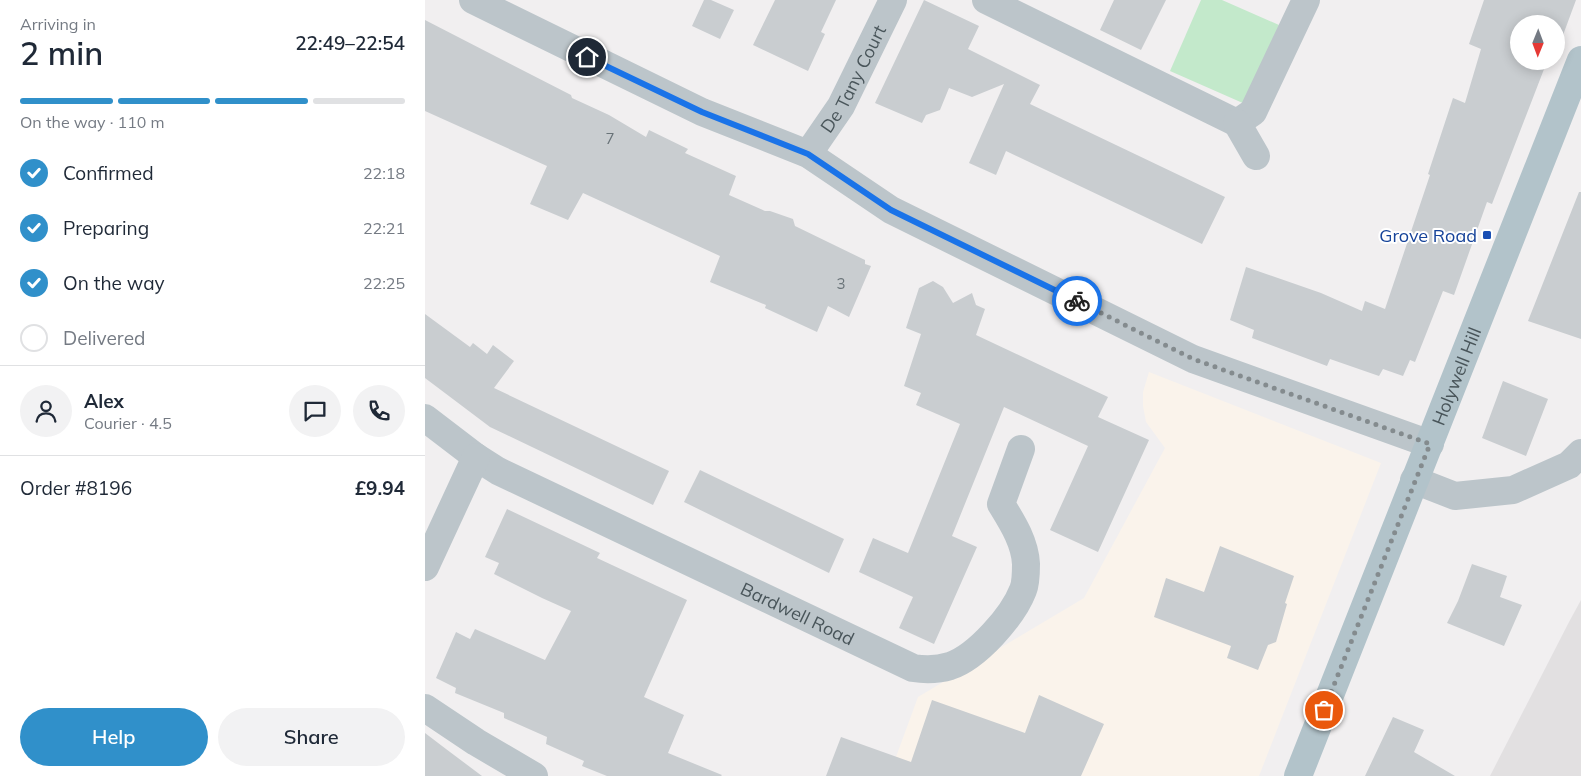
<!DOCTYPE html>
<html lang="en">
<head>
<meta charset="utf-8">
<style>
	:root { --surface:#fff; --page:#f2f2f3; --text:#1f2937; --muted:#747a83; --line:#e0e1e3; --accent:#3090ca }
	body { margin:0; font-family:Mulish,sans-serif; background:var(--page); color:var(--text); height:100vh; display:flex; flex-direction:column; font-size:19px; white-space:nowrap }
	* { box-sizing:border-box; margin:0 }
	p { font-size:16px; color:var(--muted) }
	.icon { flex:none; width:28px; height:28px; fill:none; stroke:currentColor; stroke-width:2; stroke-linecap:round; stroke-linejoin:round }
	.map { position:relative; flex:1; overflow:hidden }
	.sheet { display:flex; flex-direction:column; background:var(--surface); width:425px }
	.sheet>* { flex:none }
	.needle { width:32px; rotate:181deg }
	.buttons { position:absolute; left:1085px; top:15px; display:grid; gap:10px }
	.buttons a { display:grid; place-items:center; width:55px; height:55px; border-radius:50%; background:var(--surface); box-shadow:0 2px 12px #0003; font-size:25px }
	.pin { position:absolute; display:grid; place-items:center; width:42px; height:42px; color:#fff; margin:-21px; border:2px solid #fff; border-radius:50%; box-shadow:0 1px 5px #0007 }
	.courier { position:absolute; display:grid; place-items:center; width:50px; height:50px; margin:-25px; border:4px solid #1a73e8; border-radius:50%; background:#fff; color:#222; box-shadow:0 1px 6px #0007 }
	.headline em { font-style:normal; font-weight:600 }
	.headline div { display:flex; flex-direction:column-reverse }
	.headline { display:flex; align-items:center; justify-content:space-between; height:85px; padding:0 20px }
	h1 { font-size:32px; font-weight:600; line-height:38px }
	.bar { display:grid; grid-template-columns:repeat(4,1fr); gap:8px 5px; align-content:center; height:60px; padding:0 20px }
	.bar i { height:6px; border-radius:4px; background:var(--line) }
	.bar .active { background:var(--accent) }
	.bar p { grid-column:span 4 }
	.line { display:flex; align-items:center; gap:12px; padding:0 20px; border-top:1px solid var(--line) }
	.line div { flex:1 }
	.round { display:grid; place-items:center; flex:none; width:52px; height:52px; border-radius:26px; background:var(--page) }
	ol { padding:0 20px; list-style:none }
	li { display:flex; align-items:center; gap:15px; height:55px }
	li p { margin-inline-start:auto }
	li .icon { padding:5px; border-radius:50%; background:var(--accent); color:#fff; stroke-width:4 }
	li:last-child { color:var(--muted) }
	li i { width:28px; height:28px; border:2px solid var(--line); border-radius:50% }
	.cta { display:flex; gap:10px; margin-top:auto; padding:10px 20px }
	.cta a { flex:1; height:58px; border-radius:30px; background:var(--accent); color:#fff; font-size:20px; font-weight:600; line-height:58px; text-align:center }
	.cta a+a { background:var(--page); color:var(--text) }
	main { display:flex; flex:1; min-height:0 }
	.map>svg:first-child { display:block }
</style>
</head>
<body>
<main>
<section class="sheet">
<div class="headline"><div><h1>2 min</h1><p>Arriving in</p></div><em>22:49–22:54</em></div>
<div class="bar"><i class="active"></i><i class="active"></i><i class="active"></i><i></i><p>On the way · 110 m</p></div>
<ol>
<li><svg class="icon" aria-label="check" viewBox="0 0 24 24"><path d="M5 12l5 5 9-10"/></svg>Confirmed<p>22:18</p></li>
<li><svg class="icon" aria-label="check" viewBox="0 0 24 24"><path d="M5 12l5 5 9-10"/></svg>Preparing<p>22:21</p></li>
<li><svg class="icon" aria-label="check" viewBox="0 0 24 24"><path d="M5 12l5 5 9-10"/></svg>On the way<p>22:25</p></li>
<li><i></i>Delivered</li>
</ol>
<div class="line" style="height:90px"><a class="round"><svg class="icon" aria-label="person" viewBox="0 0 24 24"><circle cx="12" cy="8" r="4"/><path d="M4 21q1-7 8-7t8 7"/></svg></a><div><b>Alex</b><p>Courier · 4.5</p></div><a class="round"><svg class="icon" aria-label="chat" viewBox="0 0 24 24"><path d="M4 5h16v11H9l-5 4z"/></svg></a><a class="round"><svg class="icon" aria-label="phone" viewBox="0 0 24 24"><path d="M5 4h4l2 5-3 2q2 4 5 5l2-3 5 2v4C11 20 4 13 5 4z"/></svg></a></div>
<div class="line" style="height:65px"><div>Order #8196</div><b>£9.94</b></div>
<div class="cta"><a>Help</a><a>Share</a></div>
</section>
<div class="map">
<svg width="1156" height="776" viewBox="0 0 1156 776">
	<rect width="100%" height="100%" fill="#f1eff0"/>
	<!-- commercial -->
	<path fill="#faf3eb" d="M724 372 956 463 834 776H464L493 697 659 598 740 448 721 422 718 406V392Z"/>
	<!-- education -->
	<path fill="#e2e0e1" d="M1156 600V776H1065L1144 622Z"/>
	<!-- green -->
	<path fill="#c3e9cb" d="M776 0H797L854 25 820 104 745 71Z"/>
	<!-- building -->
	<path fill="#c9cdd0" d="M279 0H286L309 10 295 39 267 26Z
		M350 0H411L396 32 400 34 383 71 328 45Z
		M499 0 554 26 543 49 615 85 605 104 800 197 777 244 581 151 571 175 544 163 579 84 547 97 524 88 515 110 501 115 497 123 450 103Z
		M689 0H741L716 50 675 30Z
		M1059 0H1151L1131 54V24H1094V61H1128L1126 64H1121L1067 204 1062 202 1029 295 1018 291 990 362 985 360 978 376 958 369 954 376 905 359 902 366 827 338 829 330 805 320 821 267 896 293 937 311 940 301 960 309 1005 175 1003 174 1028 98 1040 103 1056 49 1044 44Z
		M0 20 146 95 147 98 184 115 221 137 224 130 263 149 260 153 311 176 304 195 340 211H345L368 219 370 226 440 260V264L446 266 424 317 403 306 392 332 340 308 341 305 285 282 295 256 158 193 143 220 105 204 122 166 0 111Z
		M1154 192H1156V339L1103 321Z
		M508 281 518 287 528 303 547 293 551 305 560 309 551 335 683 397 673 417 724 440 673 552 625 530 663 446 579 407 527 536 552 547 509 644 474 628 488 597 434 572 448 538 483 553 535 424 491 405 496 393 479 386 496 334 481 328 494 288Z
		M0 314 45 347 48 343 62 354 68 345 89 361 69 388 244 471 228 505 65 427 0 378Z
		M1078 381 1123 399 1101 456 1057 438Z
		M275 470 419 539 404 573 259 502Z
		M82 509 175 553 172 558 262 600 219 697 259 715 243 753 297 775 296 776H182L157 766 159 761 121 744 122 737 79 718V713L30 693 31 688 11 678 31 632 45 639 50 629 120 660 146 611 117 598 69 574 74 563 60 557Z
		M795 546 869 576 860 603 862 604 851 642 843 645 833 670 802 658 806 646 729 617 741 578 779 592Z
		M1047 564 1082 576 1075 597 1097 605 1079 646 1022 623 1033 601Z
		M614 695 679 724 656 776H401L416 737 486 762 507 700 600 733Z
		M968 717 999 730 989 752 1030 776H940Z
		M0 733 21 749 57 776H0Z"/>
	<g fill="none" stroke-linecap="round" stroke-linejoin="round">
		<!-- street -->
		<g stroke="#bcc5ca" stroke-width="28">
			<path d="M48 0 277 112 383 154 466 210 768 359 1005 444"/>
			<path d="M561 0 812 123 828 112 881 0"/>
			<path d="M812 123 831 156"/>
			<path id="s1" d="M383 154 416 106 468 0"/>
			<path id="s2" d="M0 418 51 457 73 471 488 668C501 670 512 670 525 666 552 657 588 616 598 590 601 583 601 571 601 564 600 542 587 522 576 504L596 449"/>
			<path d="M989 480 1030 496 1088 490 1144 465 1156 453"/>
			<path d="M0 567 51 457"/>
			<path d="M0 708 51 742 109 776"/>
		</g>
		<!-- primary -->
		<path stroke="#b2c3ca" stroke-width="28" id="s3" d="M873 776 1156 60"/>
	</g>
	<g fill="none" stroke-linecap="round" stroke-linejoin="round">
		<!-- done -->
		<path stroke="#848b8e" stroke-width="5" stroke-dasharray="0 9" d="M652 301 768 359 1005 444 899 710"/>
		<!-- route -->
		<path stroke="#1a73e8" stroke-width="6" d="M162 57 277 112 383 154 466 210 652 301"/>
	</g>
	<!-- markers -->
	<rect fill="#1a4fb4" stroke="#fff" stroke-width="2" x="1057" y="230" width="10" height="10" rx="2.5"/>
	<g text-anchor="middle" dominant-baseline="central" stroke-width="4" stroke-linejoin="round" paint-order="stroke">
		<!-- number labels -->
		<g font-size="15" fill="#697378">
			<text x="185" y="138">7</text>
			<text x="416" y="283">3</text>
		</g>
		<!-- street labels -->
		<g font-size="18" fill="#49555a" stroke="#fff">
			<text stroke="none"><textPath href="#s1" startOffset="88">De Tany Court</textPath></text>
			<text stroke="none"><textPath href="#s3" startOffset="430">Holywell Hill</textPath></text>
			<text stroke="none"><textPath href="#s2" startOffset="422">Bardwell Road</textPath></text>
		</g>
		<!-- transit labels -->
		<g font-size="18" fill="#164399" stroke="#fff" text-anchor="end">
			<text x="1052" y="235">Grove Road</text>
		</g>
	</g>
</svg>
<div class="buttons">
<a><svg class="needle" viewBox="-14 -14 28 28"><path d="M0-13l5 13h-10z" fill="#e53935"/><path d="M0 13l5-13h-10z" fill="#747a83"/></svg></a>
</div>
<div class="pin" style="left:899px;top:710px;background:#ea580c"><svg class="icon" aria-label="bag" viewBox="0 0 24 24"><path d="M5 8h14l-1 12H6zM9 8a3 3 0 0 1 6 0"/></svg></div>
<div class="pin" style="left:162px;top:57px;background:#1f2937"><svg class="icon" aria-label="home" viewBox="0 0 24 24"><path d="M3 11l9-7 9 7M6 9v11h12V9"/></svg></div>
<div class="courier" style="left:652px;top:301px"><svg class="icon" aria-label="bike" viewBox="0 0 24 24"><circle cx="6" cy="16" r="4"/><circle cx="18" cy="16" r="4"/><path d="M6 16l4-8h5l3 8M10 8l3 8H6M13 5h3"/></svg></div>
</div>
</main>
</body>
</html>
